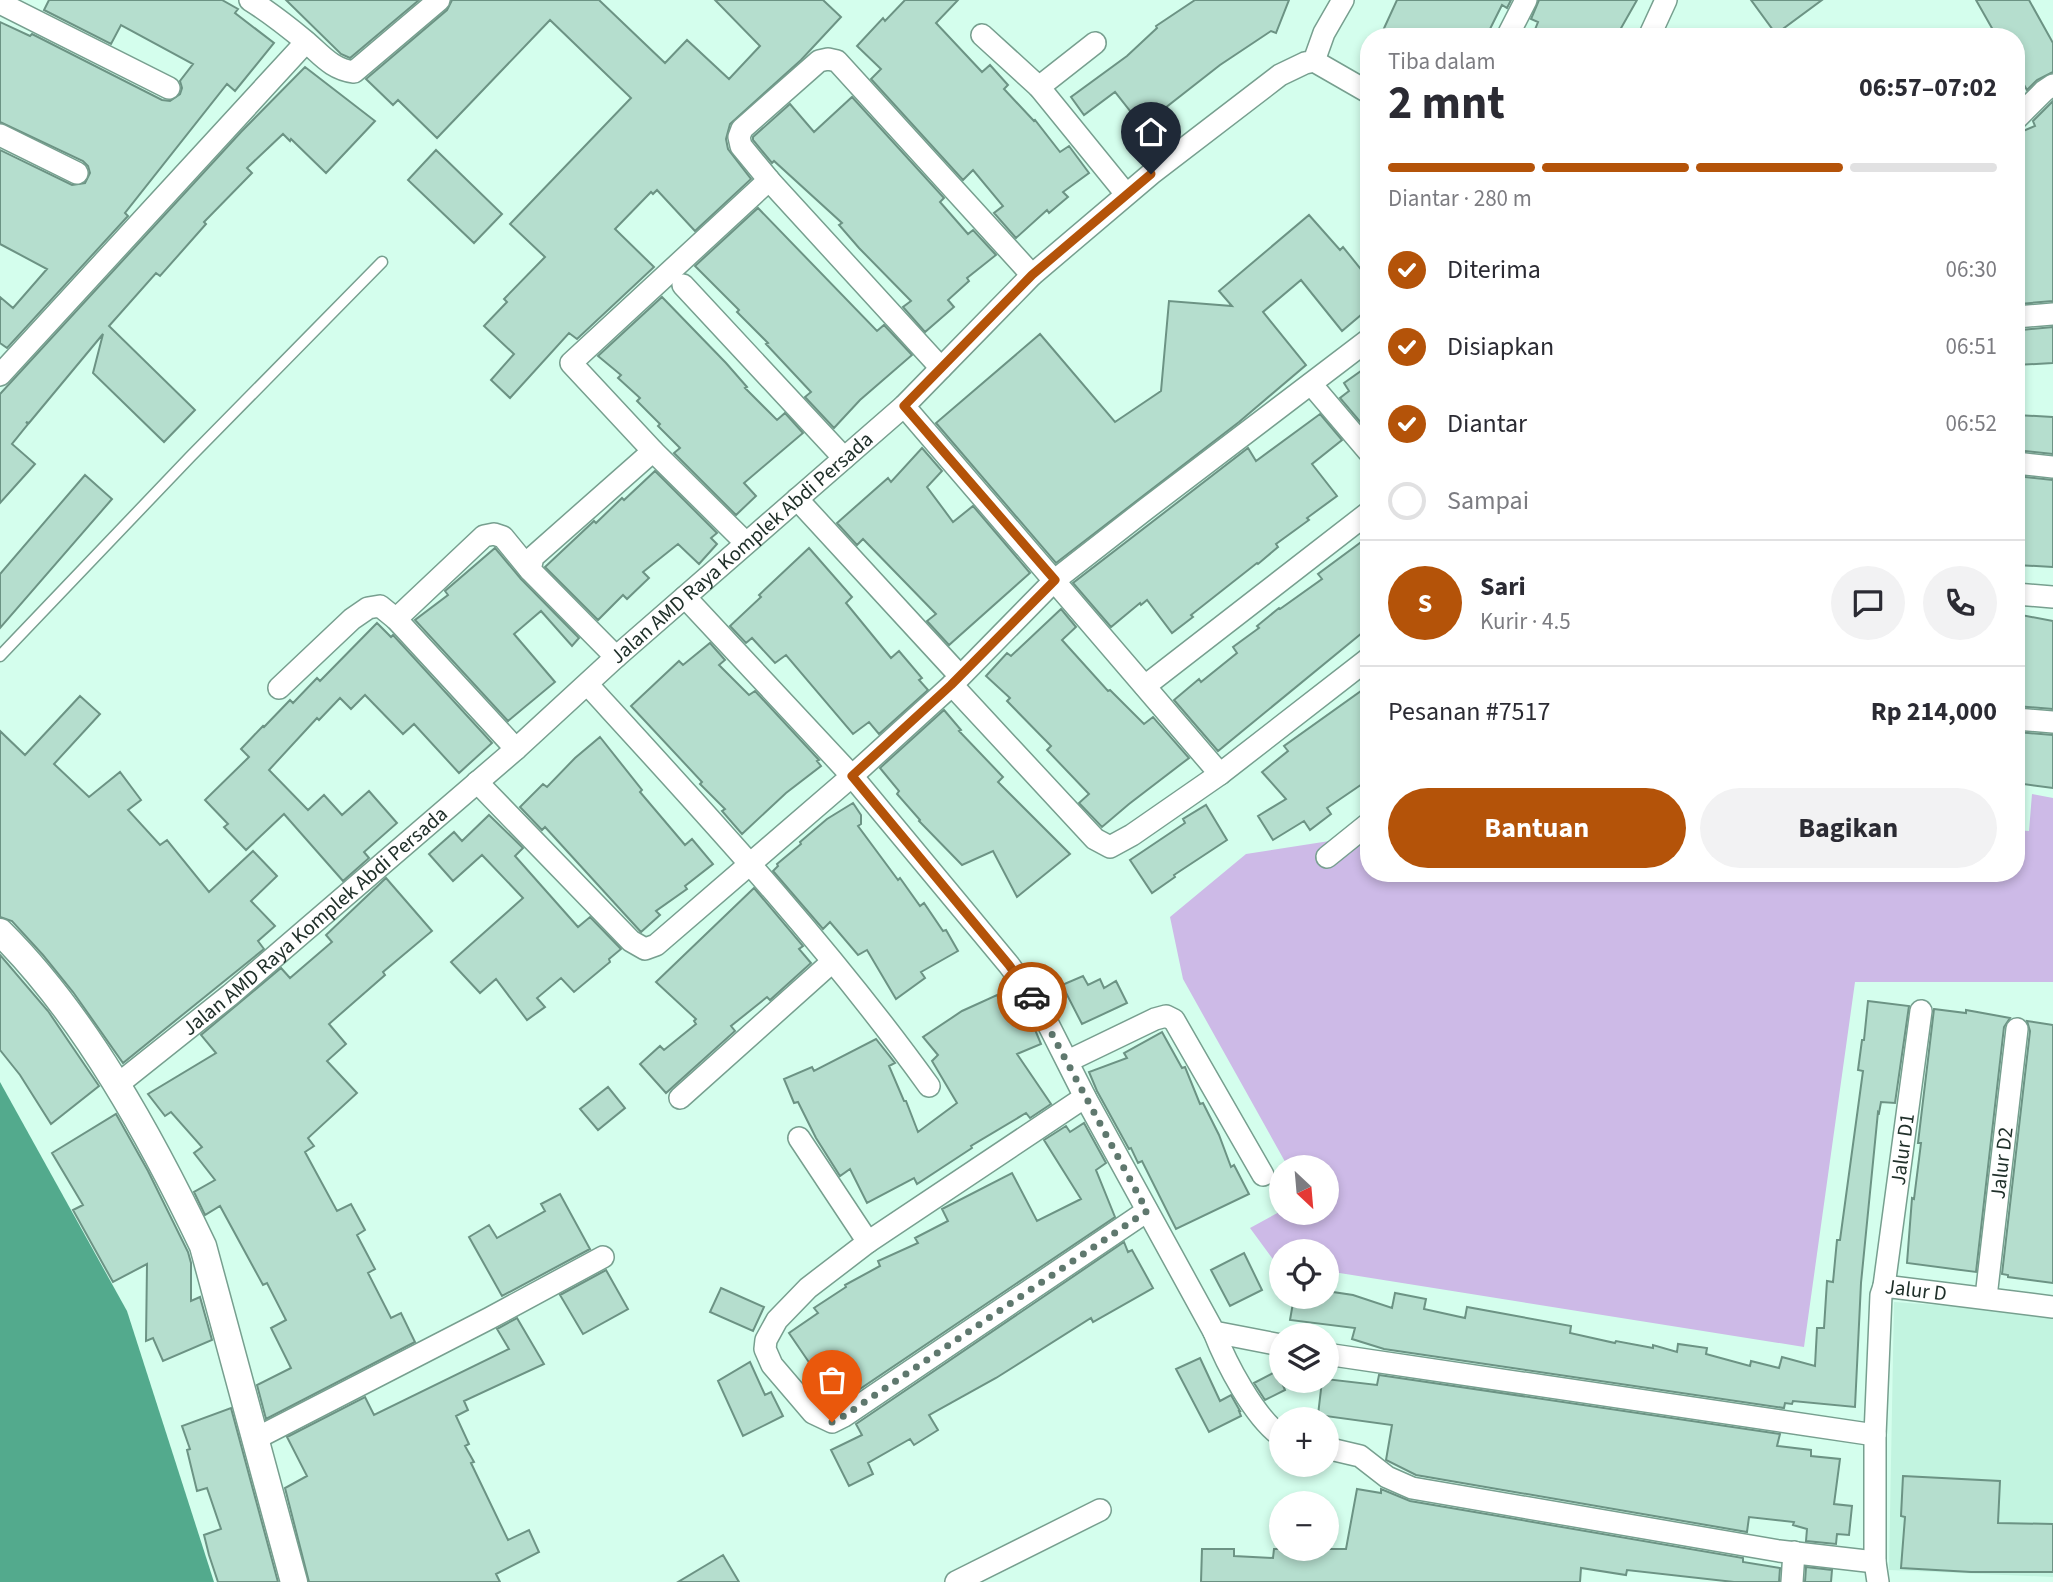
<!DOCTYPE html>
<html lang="id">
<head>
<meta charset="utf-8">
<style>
	:root { --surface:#fff; --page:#f2f2f3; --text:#2b2b33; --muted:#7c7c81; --line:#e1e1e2; --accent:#b45309 }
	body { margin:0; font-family:"Source Sans 3",sans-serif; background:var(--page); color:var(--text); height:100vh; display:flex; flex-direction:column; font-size:26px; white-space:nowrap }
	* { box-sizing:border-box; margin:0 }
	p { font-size:23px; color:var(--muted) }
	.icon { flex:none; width:38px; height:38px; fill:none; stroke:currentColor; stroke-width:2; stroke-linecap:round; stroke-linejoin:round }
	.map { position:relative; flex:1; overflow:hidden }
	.side { position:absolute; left:1360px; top:28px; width:665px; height:854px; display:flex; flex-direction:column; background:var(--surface); border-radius:28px; box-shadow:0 4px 10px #0003 }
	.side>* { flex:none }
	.needle { width:46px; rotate:154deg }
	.tools { position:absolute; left:1269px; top:1155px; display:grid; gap:14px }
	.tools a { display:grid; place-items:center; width:70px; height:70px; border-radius:50%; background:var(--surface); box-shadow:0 4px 10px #0003; font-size:35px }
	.pin { position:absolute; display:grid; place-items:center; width:60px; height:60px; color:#fff; margin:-72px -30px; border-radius:50% 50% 50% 0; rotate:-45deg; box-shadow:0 0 7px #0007 }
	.pin .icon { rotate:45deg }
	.courier { position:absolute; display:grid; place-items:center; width:70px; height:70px; margin:-35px; border:5px solid #b45309; border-radius:50%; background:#fff; color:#222; box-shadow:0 2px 9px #0007 }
	.overview em { font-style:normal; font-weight:700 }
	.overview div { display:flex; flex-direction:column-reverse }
	.overview { display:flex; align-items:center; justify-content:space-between; height:119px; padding:0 28px }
	h1 { font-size:46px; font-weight:700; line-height:52px }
	.bar { display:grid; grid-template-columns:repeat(4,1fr); gap:10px 7px; align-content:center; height:84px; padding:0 28px }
	.bar i { height:9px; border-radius:5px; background:var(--line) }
	.bar .on { background:var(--accent) }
	.bar p { grid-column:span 4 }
	.line { display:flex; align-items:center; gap:18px; padding:0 28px; border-top:2px solid var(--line) }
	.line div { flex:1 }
	.round { display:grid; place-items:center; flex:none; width:74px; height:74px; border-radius:37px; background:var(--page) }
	ol { padding:0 28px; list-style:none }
	li { display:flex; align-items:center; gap:21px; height:77px }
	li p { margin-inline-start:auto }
	li .icon { padding:7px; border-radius:50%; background:var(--accent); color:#fff; stroke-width:4 }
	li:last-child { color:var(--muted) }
	li i { width:38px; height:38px; border:4px solid var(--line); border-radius:50% }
	.primary-button { display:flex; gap:14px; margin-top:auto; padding:14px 28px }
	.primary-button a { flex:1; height:80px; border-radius:42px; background:var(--accent); color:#fff; font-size:28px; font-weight:700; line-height:80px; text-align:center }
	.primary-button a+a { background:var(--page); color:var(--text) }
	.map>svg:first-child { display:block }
</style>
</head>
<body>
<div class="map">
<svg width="2053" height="1582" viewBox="0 0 2053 1582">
	<rect width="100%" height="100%" fill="#d4feed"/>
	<!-- built -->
	<path fill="#c2f4e0" d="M1894 1302 2053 1313V1577L1889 1570Z"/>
	<!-- green -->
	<path fill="#cdbae7" d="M2032 794 2053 798V982H1855L1804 1347 1327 1271 1326 1251H1281V1263L1275 1262 1250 1228 1281 1211 1326 1213V1167H1288L1183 979 1170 917 1246 854 1368 835V873H2016V830L2029 831Z"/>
	<!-- water -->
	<path fill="#53aa8d" d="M0 1082 127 1311 214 1582H0Z"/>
	<!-- building -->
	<path fill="#b5dece" stroke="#6c9384" stroke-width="2" d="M49 0H222L238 9 235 13 274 43 235 91 227 84 125 213 128 216 7 348 0 343V297L13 308 47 269 0 244V150L72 185 85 183 90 173 88 166 83 161 0 122V22L30 36 32 34 162 100 170 101 180 94 182 88 180 81 193 64 121 25 111 44 44 10Z
		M286 0H419L350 58 341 54Z
		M452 0H599L665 63 687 40 729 79 760 46 715 0H823L841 17 801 60 730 124 726 139 728 149 751 179 695 231 657 190 653 194 651 192 615 229 654 267 577 339 569 333 510 398 491 380 514 354 484 326 507 302 504 299 545 257 510 224 631 98 550 20 437 138 398 100 393 105 366 79 447 10Z
		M905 0H958L936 23 982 72 990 65 1008 85 1004 89 1034 121 1035 120 1060 152 1069 146 1089 173 1063 192 1068 197 1049 213 1047 210 1016 238 994 213 1003 206 973 170 963 180 871 79 881 69 857 46 883 18 885 21Z
		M1195 0H1289L1276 33 1271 31 1220 65 1142 126 1115 92 1084 115 1071 97 1127 56 1157 28 1156 26Z
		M1397 0H1511L1507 8 1502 5 1486 37H1380Z
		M1539 0H1637L1616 37H1532L1538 22 1531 19Z
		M1751 0H1822L1776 34Z
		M1976 0H2029L2053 43V72L2037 80 2027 90 2016 71V37H1997Z
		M305 67 375 121 326 173 291 139 290 141 283 134 247 168 252 173 204 222 206 224 160 276 156 273 109 326 195 410 164 442 93 373 103 334 29 423 26 422 28 424 12 444 35 464 0 503V394L241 132Z
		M852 97 944 198 940 202 968 234 973 230 996 255 967 278 969 281 948 300 954 307 925 332 903 307 911 301 859 248 839 225 842 223 774 161 772 163 753 140V137L790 104 814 132Z
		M2053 101V301L2019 304 2016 271V134L2035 126 2033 121Z
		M436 150 502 214 474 243 408 180Z
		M758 208 877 331 884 325 912 355 860 400 834 428 805 397 811 392 766 344 768 343 737 312 739 310 695 266Z
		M1309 215 1340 250 1343 247 1368 278V309L1342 331 1301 280 1263 312 1306 365 1239 422 1056 563 936 423 1040 334 1115 422 1161 391 1169 301 1232 306 1219 291Z
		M662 297 726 363 747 387 745 388 777 420 785 413 803 433 744 483 756 496 736 515 674 453 680 448 658 426 660 424 637 401 640 398 618 378 621 375 598 356Z
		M2053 327V363L2016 365V333L2021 332V330Z
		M1368 366V419L1362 424 1340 398 1349 391 1344 383Z
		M1320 414 1342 440 1312 464 1337 496 1307 518 1309 520 1276 544 1278 547 1258 564 1257 563 1191 615 1193 617 1172 633 1147 600 1141 605 1140 603 1111 627 1073 583 1248 448 1256 461Z
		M2016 415 2053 417V454L2016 450Z
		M922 448 942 471 927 487 953 522 973 506 1030 573 949 645 927 621 936 614 863 539 857 545 837 523 888 478 891 482Z
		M655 471 717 533 711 538 717 544 699 564 678 544 643 572 649 578 627 599 623 595 598 620 545 567 594 521 596 523 622 498 624 500Z
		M85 475 112 499 0 628V574Z
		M2016 476 2053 480V567L2016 565 2019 511 2016 510Z
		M1368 537V628L1218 751 1174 700 1199 679 1201 682 1237 653 1233 647 1259 628 1257 626 1279 608 1280 609 1322 579 1318 574Z
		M495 548 521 579 579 638 572 646 541 611 514 634 555 682 508 721 415 620 448 595 445 591Z
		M809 548 852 597 846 603 891 658 899 651 922 678 919 680 928 690 879 734 869 722 853 734 786 655 775 663 752 638 746 643 730 626 761 597 759 595Z
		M1061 609 1076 627 1062 640 1108 691 1110 690 1144 724 1153 717 1189 758 1129 804 1102 827 1079 803 1089 794 1047 750 1051 746 1007 701 1010 698 986 676 1007 653 1011 656Z
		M2016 614 2053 621V709L2016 706Z
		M377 623 391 637 393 635 492 743 459 773 414 724 403 734 365 695 351 709 340 698 319 720 317 718 269 770 308 810 324 795 342 815 369 791 397 823 364 852 369 858 343 881 284 814 246 850 224 827 228 824 205 800 249 757 241 749 263 726 264 727 290 700 293 703 317 678 320 681Z
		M710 643 725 660 719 665 749 695 755 691 819 760 817 761 821 766 786 793 742 834 722 811 725 809 700 784 702 782 631 706 679 661 683 665Z
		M1368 686V780L1327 808 1331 814 1310 830 1304 821 1273 840 1258 816 1286 799 1262 772 1288 751 1284 746Z
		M80 696 100 714 54 764 89 797 120 772 141 800 128 810 160 845 167 840 209 892 253 851 277 876 251 901 275 926 258 941 264 949 123 1063 73 992 43 955 12 921 0 917V731L25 755Z
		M944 710 961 730 959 731 1003 777 998 782 1070 854 1017 897 993 851 962 865 919 821 920 820 897 794 899 791 880 768Z
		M2016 732 2053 735V788L2016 783Z
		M600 737 642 790 640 792 685 845 692 839 713 864 685 886 687 889 656 911 660 915 641 932 545 827 542 830 520 807 543 784 547 787 575 758Z
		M853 803 861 815V824L858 826 898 880 900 878 920 906 924 903 943 931 946 930 958 951 921 972 925 978 896 999 867 950 858 955 830 922 823 929 773 871 778 866 777 864 801 844 800 842 827 819Z
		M1206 805 1227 840 1174 875 1175 877 1152 893 1130 860 1185 823 1183 819Z
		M489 815 523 848 515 856 578 927 590 917 621 949 609 959 610 962 574 992 561 978 537 998 545 1007 527 1020 496 979 480 993 451 962 523 898 482 855 453 881 429 854 454 832 462 841Z
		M386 878 432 931 383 972 385 975 329 1024 346 1044 327 1061 357 1093 308 1138 314 1146 305 1152 337 1211 351 1204 365 1230 357 1235 375 1269 368 1273 391 1318 401 1313 415 1342 266 1419 257 1385 291 1368 271 1328 286 1320 267 1283 263 1285 220 1206 205 1215 194 1192 215 1180 194 1153 202 1147 171 1112 165 1116 148 1094 216 1053 201 1035 281 968 290 978 332 942 326 935Z
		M754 888 803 946 799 949 811 963 770 1000 767 997 731 1026 735 1031 666 1093 640 1064 660 1046 664 1050 696 1024 694 1021 696 1019 656 982Z
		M0 955 48 1011 99 1086 51 1124 20 1075 0 1050Z
		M1083 976 1088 985 1100 979 1104 988 1116 981 1127 1003 1082 1024 1062 985Z
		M997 995 1008 1018 1026 1010 1031 1020 1041 1044 1017 1054 1051 1104 1030 1118 1026 1113 971 1146 972 1148 917 1184 914 1178 867 1203 850 1169 840 1176 816 1138 798 1102 794 1103 784 1079 812 1067 814 1071 876 1039 895 1063 889 1066 904 1101H906L918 1132 957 1103 932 1061 938 1055 923 1037 962 1011Z
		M1868 1001 1909 1006 1895 1103 1881 1102 1879 1113 1878 1112 1861 1283 1855 1407 1793 1401 1792 1404 1785 1403 1784 1408 1384 1349 1352 1339 1355 1328 1290 1320 1294 1297H1326V1291L1353 1295 1392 1308 1395 1293 1426 1299 1424 1309 1465 1318 1467 1307 1571 1326 1570 1333 1615 1343 1616 1341 1653 1348V1345L1677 1352 1678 1344 1707 1348 1706 1354 1750 1366 1751 1361 1779 1368 1782 1357 1815 1366 1817 1328H1824L1827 1281 1833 1282 1837 1240H1840L1863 1071 1858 1070 1862 1040H1864Z
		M1934 1009 1966 1013V1010L2010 1018 2004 1027 1976 1272 1907 1263 1912 1198 1914 1199 1921 1143H1918Z
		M2027 1021 2053 1025V1283L2008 1277V1275L2002 1274 2030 1031Z
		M1162 1032 1182 1068 1185 1067 1200 1104 1203 1103 1219 1135 1231 1167 1234 1165 1249 1194 1176 1229 1142 1161 1138 1163 1131 1148 1129 1149 1097 1091 1089 1072 1127 1058 1124 1053Z
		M608 1087 625 1108 598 1130 580 1109Z
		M116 1114 148 1171 188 1252 191 1263V1301L200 1297 212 1340 163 1361 153 1338 146 1341 147 1264 113 1282 73 1210 83 1205 52 1153Z
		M1084 1123 1106 1163 1096 1170 1115 1217 842 1401 839 1396 826 1403 813 1376 817 1374 789 1333 818 1313 814 1308 846 1287 845 1285 880 1266 878 1261 918 1243 915 1238 948 1221 942 1209 1012 1173 1037 1221 1081 1199 1044 1140 1066 1126 1070 1132Z
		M560 1194 590 1249 502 1296 469 1237 489 1225 497 1238 545 1211 541 1204Z
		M1124 1242 1128 1252 1132 1250 1153 1288 1093 1322 1091 1318 996 1378 929 1415 938 1430 914 1445 910 1439 868 1463 873 1474 849 1486 831 1450 862 1435 856 1424Z
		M1244 1253 1262 1290 1230 1306 1211 1270Z
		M606 1270 628 1309 583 1334 560 1295Z
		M721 1288 764 1307 753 1331 710 1312Z
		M517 1318 544 1364 464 1401 468 1410 456 1416 469 1444 465 1446 474 1462 471 1463 508 1540 529 1530 539 1552 496 1574 500 1582H309L285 1488 307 1476 287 1437 365 1397 374 1415 509 1349 497 1329Z
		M1200 1358 1220 1401 1231 1395 1240 1411H1239L1241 1416 1209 1432 1176 1369Z
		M750 1362 765 1395 771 1392 783 1416 743 1436 718 1381Z
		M1277 1371 1285 1390 1265 1400 1254 1383Z
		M1379 1375 1780 1434 1777 1446 1811 1450V1456L1840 1459 1834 1504 1852 1506 1849 1535 1837 1534 1836 1544 1806 1541 1807 1529 1793 1525 1794 1522 1749 1517 1747 1532 1416 1475 1386 1460 1392 1425 1318 1415 1322 1381H1326V1379L1377 1385Z
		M231 1408 278 1582H218L209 1555 204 1535 221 1529 207 1488 197 1491 187 1450 190 1449 182 1426Z
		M1903 1476 2000 1481 1998 1523 2053 1524V1572H1971L1901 1568 1905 1517 1901 1516Z
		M1357 1489 1381 1493V1489L1410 1501 1743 1558V1562L1780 1568 1779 1582H1734L1627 1570 1626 1575 1581 1568 1580 1582H1201L1202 1549H1234V1556L1273 1558 1274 1549H1346Z
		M723 1555 739 1582H678Z
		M1806 1567 1832 1570 1831 1582H1805Z"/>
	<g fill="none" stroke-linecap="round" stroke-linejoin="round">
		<defs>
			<path id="service" d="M0 656 191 456 382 262"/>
			<g id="minor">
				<path d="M250 0C269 12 287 26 304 40 321 54 331 69 354 72L439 0"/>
				<path d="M0 3 169 88"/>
				<path d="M982 35 1039 87 1126 194"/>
				<path d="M1507 37 1526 0"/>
				<path d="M1649 37 1666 0"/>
				<path d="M1314 61 1368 92"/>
				<path d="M1039 87 1095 43"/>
				<path d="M2016 119 2044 91 2053 85"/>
				<path d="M0 135 77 173"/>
				<path d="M683 285 844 458"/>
				<path d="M2016 317 2053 314"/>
				<path d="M941 368 769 180 741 146 739 137 742 129 819 61 828 59 837 61 1032 275"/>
				<path d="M0 375 306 42"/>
				<path d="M1311 384 1368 451"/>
				<path d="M904 406 1220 774 1368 659"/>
				<path d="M2016 463 2053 467"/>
				<path d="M797 499 960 676"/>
				<path d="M746 543 653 451 571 363 769 180"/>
				<path d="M2016 594 2053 597"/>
				<path d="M685 597 852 776 1009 965 1039 1006 1085 1097 1214 1332 1281 1345"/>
				<path d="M396 619 484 536 494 534 503 537 530 570"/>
				<path d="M616 657 530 570 533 557 653 451"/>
				<path d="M588 685C706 814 826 943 929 1086"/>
				<path d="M952 685 1095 839 1110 847 1132 835 1220 774"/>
				<path d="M1145 686 1368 513"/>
				<path d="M279 688 352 619 368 608 380 606 396 619 516 749"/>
				<path d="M2016 719 2053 722"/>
				<path d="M477 782 631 941 645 949 656 945 852 776 952 685 1055 580 1146 509 1368 340"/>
				<path d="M1327 857 1368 824"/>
				<path d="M1068 1061 1155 1019 1166 1016 1174 1020 1263 1175"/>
				<path id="s1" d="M117 1085 230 995 516 749 616 657 904 406 1032 275 1151 174 1280 75 1305 63 1314 61 1324 33 1343 0"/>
				<path d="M1085 1097 868 1242 808 1288 777 1320 766 1340 765 1349 772 1365 813 1413 832 1422 844 1416 1147 1211"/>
				<path d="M680 1098 832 962"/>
				<path d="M799 1138 868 1242"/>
				<path id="s2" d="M1884 1286 1921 1011"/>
				<path id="s3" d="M1986 1297 2017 1029"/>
				<path d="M1214 1332C1226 1363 1254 1417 1281 1436"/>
				<path d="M1326 1354 1875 1435"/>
				<path d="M255 1439 490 1318 603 1257"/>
				<path d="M1326 1448 1360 1456 1387 1477 1412 1488 1779 1551 1875 1562"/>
				<path d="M956 1582 1100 1510"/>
				<path d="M1792 1582 1794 1552"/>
				<path id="s4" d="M1878 1582 1875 1562V1435L1881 1295 1884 1286 2053 1307"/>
			</g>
			<path id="tertiary" d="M0 932C85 1016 152 1139 203 1246L294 1582"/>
		</defs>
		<!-- service casing -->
		<use href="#service" stroke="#779f8f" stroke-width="13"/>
		<!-- minor casing -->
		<use href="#minor" stroke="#779f8f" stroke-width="24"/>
		<!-- tertiary casing -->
		<use href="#tertiary" stroke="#779f8f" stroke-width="29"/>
		<!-- service -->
		<use href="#service" stroke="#fff" stroke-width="10"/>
		<!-- minor -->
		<use href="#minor" stroke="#fff" stroke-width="21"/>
		<!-- tertiary -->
		<use href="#tertiary" stroke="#fff" stroke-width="26"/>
	</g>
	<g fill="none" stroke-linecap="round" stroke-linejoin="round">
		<!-- done -->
		<path stroke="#5f786e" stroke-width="7" stroke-dasharray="0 12.6" d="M832 1422 844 1416 1147 1211 1032 997"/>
		<!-- route -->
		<path stroke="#b45309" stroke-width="9" d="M1032 997 1009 965 852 776 951 685 1055 580 904 406 1032 275 1151 174"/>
	</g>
	<g text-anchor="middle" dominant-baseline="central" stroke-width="6" stroke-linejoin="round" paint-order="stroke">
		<!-- street labels -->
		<g font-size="21" fill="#20302a" stroke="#fff">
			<text stroke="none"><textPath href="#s1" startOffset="824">Jalan AMD Raya Komplek Abdi Persada</textPath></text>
			<text stroke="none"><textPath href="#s1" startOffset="257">Jalan AMD Raya Komplek Abdi Persada</textPath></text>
			<text stroke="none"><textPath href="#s2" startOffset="138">Jalur D1</textPath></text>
			<text stroke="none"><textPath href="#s3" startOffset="135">Jalur D2</textPath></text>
			<text stroke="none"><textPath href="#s4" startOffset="329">Jalur D</textPath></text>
		</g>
	</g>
</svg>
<div class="tools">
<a><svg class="needle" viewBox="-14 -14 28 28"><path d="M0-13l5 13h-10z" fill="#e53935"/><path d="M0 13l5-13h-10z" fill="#7c7c81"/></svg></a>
<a><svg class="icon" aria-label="locate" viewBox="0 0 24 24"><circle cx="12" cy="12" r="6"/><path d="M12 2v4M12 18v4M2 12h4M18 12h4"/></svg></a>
<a><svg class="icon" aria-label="layers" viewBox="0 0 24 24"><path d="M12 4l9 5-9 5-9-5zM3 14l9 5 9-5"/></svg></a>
<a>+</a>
<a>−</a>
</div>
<div class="pin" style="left:832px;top:1422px;background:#ea580c"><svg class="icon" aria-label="bag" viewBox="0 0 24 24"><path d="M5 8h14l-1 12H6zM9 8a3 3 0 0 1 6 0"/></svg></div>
<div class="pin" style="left:1151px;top:174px;background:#1f2937"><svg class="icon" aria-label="home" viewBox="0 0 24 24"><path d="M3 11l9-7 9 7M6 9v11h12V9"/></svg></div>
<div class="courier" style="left:1032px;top:997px"><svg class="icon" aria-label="car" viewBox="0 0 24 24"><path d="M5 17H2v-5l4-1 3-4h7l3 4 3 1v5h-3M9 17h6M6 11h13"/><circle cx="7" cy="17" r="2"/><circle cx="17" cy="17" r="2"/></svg></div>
<section class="side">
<div class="overview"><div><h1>2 mnt</h1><p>Tiba dalam</p></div><em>06:57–07:02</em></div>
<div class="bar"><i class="on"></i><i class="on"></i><i class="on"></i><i></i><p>Diantar · 280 m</p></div>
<ol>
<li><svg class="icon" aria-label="check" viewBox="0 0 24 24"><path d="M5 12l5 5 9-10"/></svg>Diterima<p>06:30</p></li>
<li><svg class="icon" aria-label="check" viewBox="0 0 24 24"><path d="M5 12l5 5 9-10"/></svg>Disiapkan<p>06:51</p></li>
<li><svg class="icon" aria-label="check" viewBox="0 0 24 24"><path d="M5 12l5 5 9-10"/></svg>Diantar<p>06:52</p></li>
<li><i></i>Sampai</li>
</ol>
<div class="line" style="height:126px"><b class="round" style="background:var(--accent);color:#fff">S</b><div><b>Sari</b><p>Kurir · 4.5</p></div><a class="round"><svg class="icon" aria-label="chat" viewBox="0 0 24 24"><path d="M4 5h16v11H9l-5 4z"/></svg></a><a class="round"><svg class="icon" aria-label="phone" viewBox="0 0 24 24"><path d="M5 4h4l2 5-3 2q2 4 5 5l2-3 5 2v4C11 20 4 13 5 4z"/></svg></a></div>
<div class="line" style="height:91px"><div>Pesanan #7517</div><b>Rp 214,000</b></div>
<div class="primary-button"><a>Bantuan</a><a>Bagikan</a></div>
</section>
</div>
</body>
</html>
